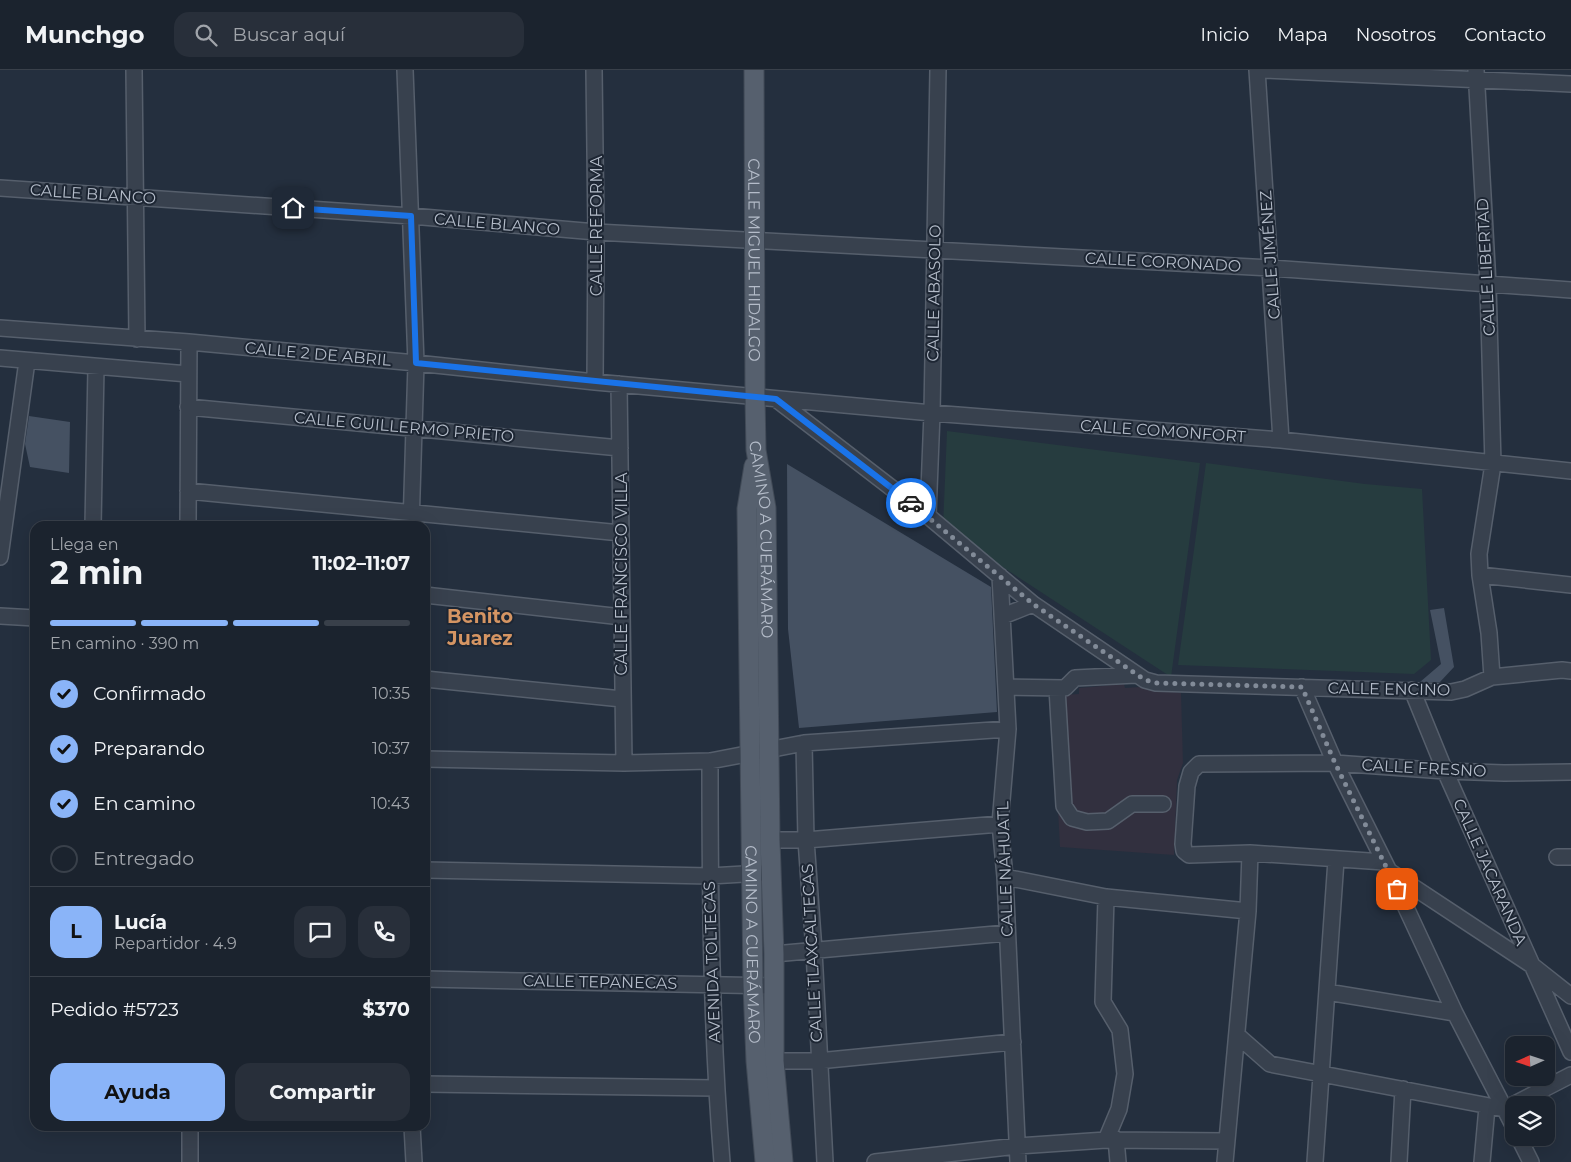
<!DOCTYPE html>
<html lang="es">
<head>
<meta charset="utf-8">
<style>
	:root { --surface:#1b232e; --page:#282f3a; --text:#f1f3f6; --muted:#a0a4aa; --line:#39404a; --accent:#8ab4f8 }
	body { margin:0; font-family:Montserrat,sans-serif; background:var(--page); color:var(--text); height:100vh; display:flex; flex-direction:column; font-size:19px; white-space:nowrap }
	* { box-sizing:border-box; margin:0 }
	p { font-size:16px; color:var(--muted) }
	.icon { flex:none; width:28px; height:28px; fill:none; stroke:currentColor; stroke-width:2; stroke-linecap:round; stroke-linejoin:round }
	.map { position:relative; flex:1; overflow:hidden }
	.sheet { position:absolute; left:30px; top:451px; width:400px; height:610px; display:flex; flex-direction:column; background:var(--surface); border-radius:15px; box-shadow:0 5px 20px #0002,0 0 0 1px var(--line) }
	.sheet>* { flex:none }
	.needle { width:32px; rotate:267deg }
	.fabs { position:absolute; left:1505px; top:966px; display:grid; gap:10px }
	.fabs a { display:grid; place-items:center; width:50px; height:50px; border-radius:10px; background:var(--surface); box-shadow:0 5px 20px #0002,0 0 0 1px var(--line); font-size:25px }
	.pin { position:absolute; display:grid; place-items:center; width:42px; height:42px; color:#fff; margin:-21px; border-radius:10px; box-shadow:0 2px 8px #0006 }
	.courier { position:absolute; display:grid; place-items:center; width:50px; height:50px; margin:-25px; border:4px solid #1a73e8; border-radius:50%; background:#fff; color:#222; box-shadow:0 1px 6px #0007 }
	.summary em { font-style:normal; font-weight:700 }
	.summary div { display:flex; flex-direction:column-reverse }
	.summary { display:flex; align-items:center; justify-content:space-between; height:85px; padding:0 20px }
	h1 { font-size:32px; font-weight:700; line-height:38px }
	.bar { display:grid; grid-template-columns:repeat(4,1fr); gap:8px 5px; align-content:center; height:60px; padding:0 20px }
	.bar i { height:6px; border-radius:4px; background:var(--line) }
	.bar .active { background:var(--accent) }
	.bar p { grid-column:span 4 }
	.line { display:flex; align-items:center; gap:12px; padding:0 20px; border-top:1px solid var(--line) }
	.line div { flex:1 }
	.round { display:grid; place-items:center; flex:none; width:52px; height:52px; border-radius:15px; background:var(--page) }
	ol { padding:0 20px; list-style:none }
	li { display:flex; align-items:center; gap:15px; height:55px }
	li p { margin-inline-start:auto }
	li .icon { padding:5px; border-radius:50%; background:var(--accent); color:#111; stroke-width:4 }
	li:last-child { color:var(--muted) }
	li i { width:28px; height:28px; border:2px solid var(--line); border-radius:50% }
	.primary-button { display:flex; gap:10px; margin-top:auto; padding:10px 20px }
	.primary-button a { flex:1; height:58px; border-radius:15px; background:var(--accent); color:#111; font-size:20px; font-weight:700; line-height:58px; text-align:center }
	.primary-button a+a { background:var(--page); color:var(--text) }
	header { display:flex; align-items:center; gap:30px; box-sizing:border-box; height:70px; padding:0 25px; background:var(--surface); border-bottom:1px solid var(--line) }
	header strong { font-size:24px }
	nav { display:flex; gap:28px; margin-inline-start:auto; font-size:18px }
	.search { width:350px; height:45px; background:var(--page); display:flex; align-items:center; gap:12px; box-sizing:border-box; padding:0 18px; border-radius:15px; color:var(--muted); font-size:19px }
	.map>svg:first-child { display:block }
</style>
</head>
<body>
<header>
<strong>Munchgo</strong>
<div class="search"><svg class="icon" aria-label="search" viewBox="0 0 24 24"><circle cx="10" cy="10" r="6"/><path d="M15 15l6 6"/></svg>Buscar aquí</div>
<nav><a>Inicio</a><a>Mapa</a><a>Nosotros</a><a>Contacto</a></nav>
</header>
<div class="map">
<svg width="1571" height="1092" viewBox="0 0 1571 1092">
	<rect width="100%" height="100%" fill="#242f3e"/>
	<!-- medical -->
	<path fill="#32303f" d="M1124 614 1125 618 1140 617 1181 623 1183 693 1177 710 1174 785 1060 777 1052 628 1063 625 1079 624V618Z"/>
	<!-- green -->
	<path fill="#263c3f" d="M947 361 1200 393 1171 607 943 458Z
		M1206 393 1365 414 1422 419 1431 590 1414 604 1178 595Z"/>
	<!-- building -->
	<path fill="#455162" d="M29 346 70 352 69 403 30 397 25 374Z
		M787 394 991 517 997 642 799 658 788 559Z
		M1444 538 1454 597 1440 612H1420L1441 594 1430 540Z"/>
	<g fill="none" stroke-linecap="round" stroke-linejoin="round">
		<defs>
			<path id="minor" d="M134 0 137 269
				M405 0 416 293 411 456
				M594 0 596 162 595 312
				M1257 0 1281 370
				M1264 0 1571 14
				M1476 0 1488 214 1493 394 1479 484 1480 505 1489 563 1492 607
				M0 118 411 146 596 162 1271 198 1571 220
				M0 258 189 272 416 293 595 312 932 343 1281 370 1571 401
				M0 288 188 304
				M619 314 624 693
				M776 329 928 446 1033 534 1145 610 1156 613 1451 622 1465 619 1492 607 1562 600 1571 601
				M188 337 620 378
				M188 421 621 463
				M928 446 932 343 938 0
				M93 456 96 297
				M188 456 189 272
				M0 487 27 291
				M1480 505 1571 515
				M1000 506 1008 659 1000 754 1005 807 1018 1092
				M425 525 622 547
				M0 546 35 548
				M1003 546 1033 534
				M425 609 622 629
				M1006 617 1065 618 1075 608 1136 605
				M1302 617 1335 693 1389 801 1455 943 1514 1057
				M1057 618 1064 736 1072 748 1087 752 1108 751 1132 734H1163
				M1412 620 1445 701 1571 982
				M804 673 806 770 814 881 825 1092
				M425 689 624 693 710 691 804 673 1008 659
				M710 691C710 825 711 959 722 1092
				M770 770H806L1000 754
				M1557 787H1571
				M1384 792 1250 783 1189 785 1184 781 1183 774 1187 716 1191 702 1199 694 1335 693 1445 701 1504 703 1571 702
				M425 800 710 806 761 803
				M1389 801 1533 896 1571 926
				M1005 807 1106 827 1248 841
				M1106 827 1103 932 1120 960 1125 1004 1119 1039 1106 1070
				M774 884 1007 863
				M425 909 774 916
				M1327 922 1455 943
				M1237 965 1270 994 1505 1039 1571 1005
				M763 991H818L1013 972
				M425 1014 716 1018
				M412 1056 414 1092
				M1519 1068 1531 1092
				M1116 1069 1118 1092
				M190 1092V1056
				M875 1092 1018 1076 1106 1070 1226 1071
				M1225 1092 1248 841 1250 783
				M1315 1092 1336 790
				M1399 1092 1403 1019
				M1482 1092 1487 1037"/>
			<g id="major">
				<path id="s1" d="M754 0 755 327 756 380 766 438 770 770 774 884V991L783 1092"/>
				<path id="s2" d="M754 396 747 439 753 915 756 991 765 1092"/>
			</g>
		</defs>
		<!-- minor casing -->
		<use href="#minor" stroke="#565f6c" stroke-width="18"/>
		<!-- major casing -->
		<use href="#major" stroke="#414a57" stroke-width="21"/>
		<!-- minor -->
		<use href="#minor" stroke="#38414e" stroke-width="15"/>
		<!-- major -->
		<use href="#major" stroke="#56606e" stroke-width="19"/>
	</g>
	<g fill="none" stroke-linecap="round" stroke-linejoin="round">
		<!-- done -->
		<path stroke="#828b98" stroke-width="5" stroke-dasharray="0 9" d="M911 433 1033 534 1145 610 1156 613 1302 617 1335 693 1397 819"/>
		<!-- route -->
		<path stroke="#1a73e8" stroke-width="6" d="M293 138 411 146 416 293 776 329 911 433"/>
	</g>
	<g text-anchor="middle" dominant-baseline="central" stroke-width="4" stroke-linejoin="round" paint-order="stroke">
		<!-- street labels -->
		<g font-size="16" fill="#b4bcc9" stroke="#1d2633">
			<text transform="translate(93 124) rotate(4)">CALLE BLANCO</text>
			<text transform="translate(497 154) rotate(5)">CALLE BLANCO</text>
			<text transform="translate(596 156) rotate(-90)">CALLE REFORMA</text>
			<text transform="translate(1270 185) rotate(-94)">CALLE JIMÉNEZ</text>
			<text stroke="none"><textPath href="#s1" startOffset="190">CALLE MIGUEL HIDALGO</textPath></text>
			<text transform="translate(1163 192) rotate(3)">CALLE CORONADO</text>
			<text transform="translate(1486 197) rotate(-93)">CALLE LIBERTAD</text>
			<text transform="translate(934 223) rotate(-89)">CALLE ABASOLO</text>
			<text transform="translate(318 284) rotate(5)">CALLE 2 DE ABRIL</text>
			<text transform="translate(404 357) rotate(5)">CALLE GUILLERMO PRIETO</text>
			<text transform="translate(1163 361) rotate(4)">CALLE COMONFORT</text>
			<text stroke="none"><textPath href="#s1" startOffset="470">CAMINO A CUERÁMARO</textPath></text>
			<text transform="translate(621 504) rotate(-90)">CALLE FRANCISCO VILLA</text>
			<text transform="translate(1389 619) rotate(1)">CALLE ENCINO</text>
			<text transform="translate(1424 698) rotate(3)">CALLE FRESNO</text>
			<text transform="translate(1005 799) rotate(-92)">CALLE NÁHUATL</text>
			<text transform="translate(1490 802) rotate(66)">CALLE JACARANDA</text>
			<text stroke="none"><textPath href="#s2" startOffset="479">CAMINO A CUERÁMARO</textPath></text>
			<text transform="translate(812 883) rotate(-93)">CALLE TLAXCALTECAS</text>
			<text transform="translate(712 892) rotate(-92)">AVENIDA TOLTECAS</text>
			<text transform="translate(600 912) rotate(1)">CALLE TEPANECAS</text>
		</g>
		<!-- quarter labels -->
		<g font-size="19" font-weight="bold" fill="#d59563" stroke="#1d2633">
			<text x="480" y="546">Benito<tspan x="480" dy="22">Juarez</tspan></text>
		</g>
	</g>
</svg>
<div class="fabs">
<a><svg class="needle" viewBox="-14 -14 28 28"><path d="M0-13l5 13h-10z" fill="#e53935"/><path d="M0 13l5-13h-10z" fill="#a0a4aa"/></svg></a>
<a><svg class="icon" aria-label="layers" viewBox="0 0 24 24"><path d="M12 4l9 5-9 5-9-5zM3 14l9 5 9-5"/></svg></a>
</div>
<div class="pin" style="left:1397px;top:819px;background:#ea580c"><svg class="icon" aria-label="bag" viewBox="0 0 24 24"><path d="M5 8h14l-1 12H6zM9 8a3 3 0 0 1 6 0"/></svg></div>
<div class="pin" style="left:293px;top:138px;background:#1f2937"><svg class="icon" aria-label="home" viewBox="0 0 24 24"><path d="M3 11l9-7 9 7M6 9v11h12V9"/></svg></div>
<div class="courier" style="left:911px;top:433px"><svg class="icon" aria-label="car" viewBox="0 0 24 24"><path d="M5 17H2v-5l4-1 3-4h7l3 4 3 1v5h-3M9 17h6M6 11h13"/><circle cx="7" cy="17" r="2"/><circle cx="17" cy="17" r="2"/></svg></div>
<section class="sheet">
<div class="summary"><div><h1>2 min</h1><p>Llega en</p></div><em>11:02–11:07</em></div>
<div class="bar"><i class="active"></i><i class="active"></i><i class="active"></i><i></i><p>En camino · 390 m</p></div>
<ol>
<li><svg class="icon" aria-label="check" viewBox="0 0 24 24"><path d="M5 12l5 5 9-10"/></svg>Confirmado<p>10:35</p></li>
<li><svg class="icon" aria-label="check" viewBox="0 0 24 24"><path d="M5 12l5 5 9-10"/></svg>Preparando<p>10:37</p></li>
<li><svg class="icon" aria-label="check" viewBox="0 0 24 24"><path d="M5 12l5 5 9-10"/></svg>En camino<p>10:43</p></li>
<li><i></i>Entregado</li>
</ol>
<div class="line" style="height:90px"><b class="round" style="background:var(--accent);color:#111">L</b><div><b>Lucía</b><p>Repartidor · 4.9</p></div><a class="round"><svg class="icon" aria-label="chat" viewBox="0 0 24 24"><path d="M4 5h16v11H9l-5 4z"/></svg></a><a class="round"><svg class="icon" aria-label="phone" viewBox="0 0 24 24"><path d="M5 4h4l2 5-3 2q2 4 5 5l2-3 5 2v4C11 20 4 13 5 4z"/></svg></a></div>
<div class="line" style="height:65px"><div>Pedido #5723</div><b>$370</b></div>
<div class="primary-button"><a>Ayuda</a><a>Compartir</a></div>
</section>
</div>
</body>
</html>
